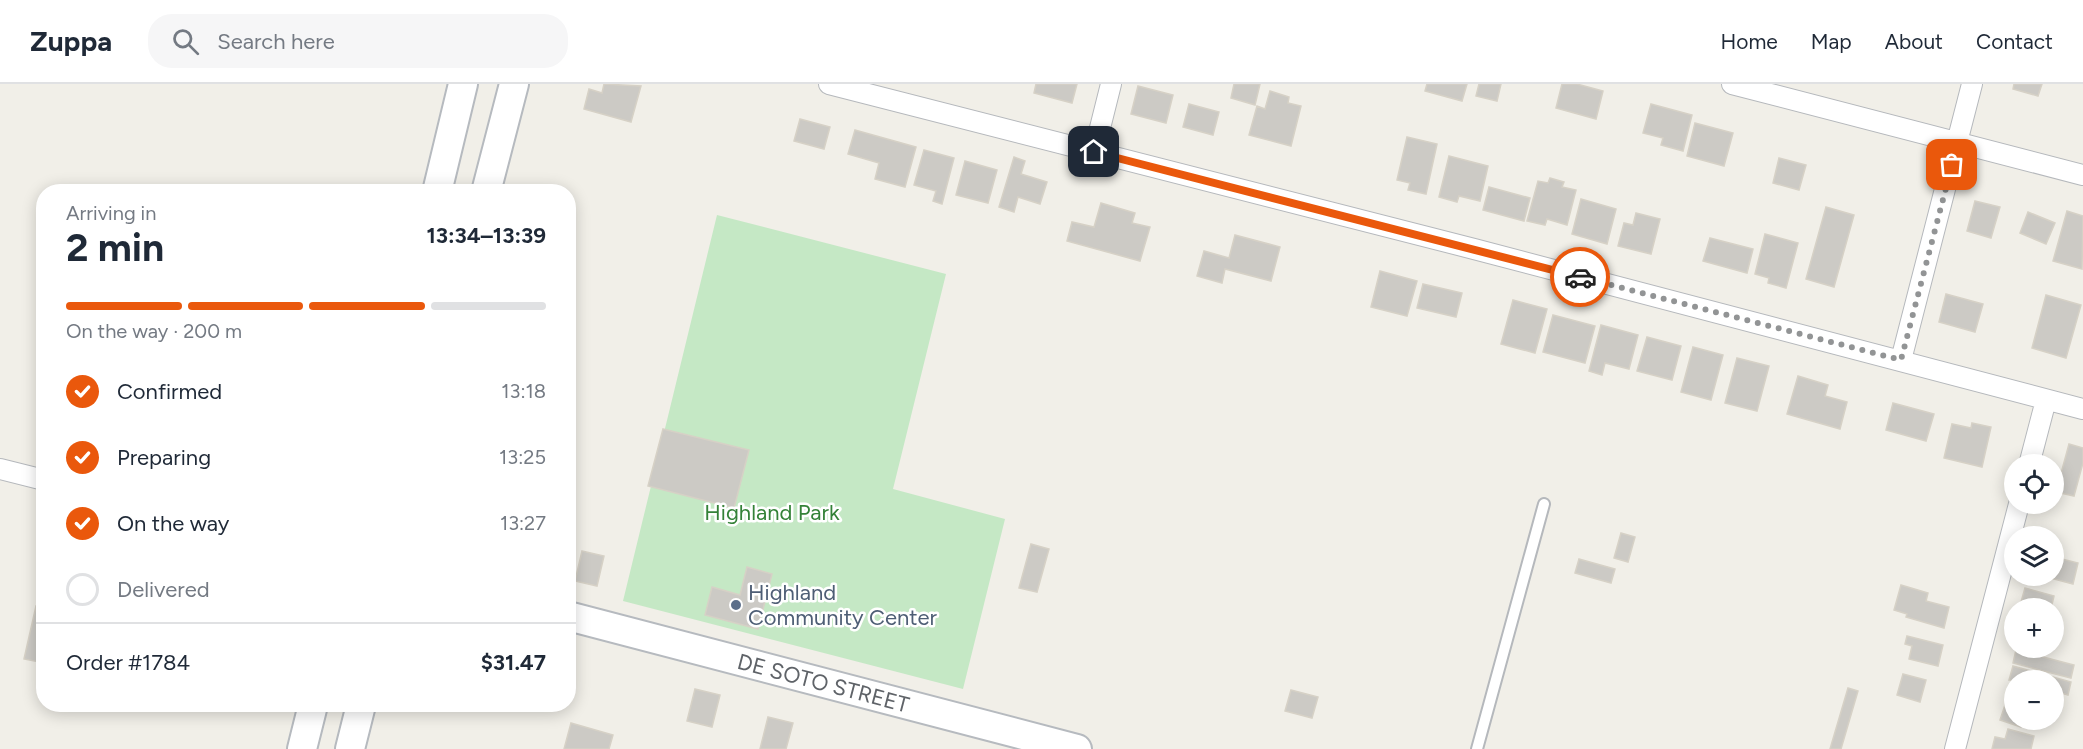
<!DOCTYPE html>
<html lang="en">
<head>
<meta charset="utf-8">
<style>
	:root { --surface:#fff; --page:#f6f6f7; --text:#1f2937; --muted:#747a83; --line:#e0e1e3; --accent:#ea580c }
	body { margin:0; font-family:Figtree,sans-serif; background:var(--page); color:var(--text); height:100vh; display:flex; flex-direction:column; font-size:22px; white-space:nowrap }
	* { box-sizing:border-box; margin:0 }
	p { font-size:20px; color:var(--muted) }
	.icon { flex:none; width:33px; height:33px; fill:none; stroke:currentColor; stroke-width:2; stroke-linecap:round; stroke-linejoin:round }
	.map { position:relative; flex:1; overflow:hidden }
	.sheet { position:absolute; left:36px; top:100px; width:540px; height:528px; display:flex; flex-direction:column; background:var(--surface); border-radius:24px; box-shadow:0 3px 15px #0003 }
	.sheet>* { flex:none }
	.controls { position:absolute; left:2004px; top:370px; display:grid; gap:12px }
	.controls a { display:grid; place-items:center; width:60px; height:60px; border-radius:50%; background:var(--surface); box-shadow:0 3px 15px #0003; font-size:30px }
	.pin { position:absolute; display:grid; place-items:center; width:51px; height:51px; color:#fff; margin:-26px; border-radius:12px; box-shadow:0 3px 9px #0006 }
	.courier { position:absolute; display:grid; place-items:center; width:60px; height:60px; margin:-30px; border:4px solid #ea580c; border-radius:50%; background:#fff; color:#222; box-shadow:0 2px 8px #0007 }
	.overview em { font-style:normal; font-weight:700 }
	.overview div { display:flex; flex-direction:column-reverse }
	.overview { display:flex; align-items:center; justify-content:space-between; height:102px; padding:0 30px }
	h1 { font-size:39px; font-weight:700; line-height:45px }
	.bar { display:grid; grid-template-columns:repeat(4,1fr); gap:9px 6px; align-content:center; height:72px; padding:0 30px }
	.bar i { height:8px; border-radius:4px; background:var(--line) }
	.bar .current { background:var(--accent) }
	.bar p { grid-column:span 4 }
	.line { display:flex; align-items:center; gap:15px; padding:0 30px; border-top:2px solid var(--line) }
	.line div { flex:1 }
	ol { padding:0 30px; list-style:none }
	li { display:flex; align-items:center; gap:18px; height:66px }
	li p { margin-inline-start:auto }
	li .icon { padding:6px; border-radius:50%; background:var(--accent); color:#fff; stroke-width:4 }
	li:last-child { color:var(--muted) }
	li i { width:33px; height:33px; border:3px solid var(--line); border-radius:50% }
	header { display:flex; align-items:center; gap:36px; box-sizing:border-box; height:84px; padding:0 30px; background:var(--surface); border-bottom:2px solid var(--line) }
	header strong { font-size:28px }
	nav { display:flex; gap:33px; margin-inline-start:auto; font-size:21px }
	.search { width:420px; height:54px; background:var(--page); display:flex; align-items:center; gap:15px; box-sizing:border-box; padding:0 21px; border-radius:24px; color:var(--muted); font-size:22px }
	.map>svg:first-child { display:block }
</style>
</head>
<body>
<header>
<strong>Zuppa</strong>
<div class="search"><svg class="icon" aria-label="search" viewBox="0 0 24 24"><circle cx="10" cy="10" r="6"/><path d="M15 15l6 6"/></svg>Search here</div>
<nav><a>Home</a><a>Map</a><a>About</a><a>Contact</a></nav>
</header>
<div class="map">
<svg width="2083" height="665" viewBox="0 0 2083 665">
	<rect width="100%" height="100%" fill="#f1efe8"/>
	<!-- green -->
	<path fill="#c5e8c5" d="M717 131 946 190 893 405 1005 435 963 605 623 517Z"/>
	<!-- building -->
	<path fill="#cccac5" stroke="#d6d1c6" stroke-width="1.5" d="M604 0 641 2 631 38 584 25 589 5 602 9Z
		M1036 0H1077L1072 19 1034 9Z
		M1234 0H1260L1255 21 1231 14Z
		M1427 0H1467L1462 17 1425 7Z
		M1479 0H1501L1497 17 1476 12Z
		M1562 0H1577L1603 7 1596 35 1556 24Z
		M2014 0H2042L2038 12 2013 5Z
		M1138 2 1173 11 1166 39 1131 30Z
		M1270 7 1289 13 1288 19 1301 22 1291 62 1249 51 1257 22 1265 25Z
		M1189 20 1219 28 1213 51 1183 43Z
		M1651 20 1692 31 1683 67 1661 61 1663 54 1643 49Z
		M800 35 830 43 824 65 794 57Z
		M1695 39 1733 49 1724 82 1687 72Z
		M855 46 916 63 905 103 875 95 879 79 848 70Z
		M1407 53 1437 60 1426 110 1408 106 1410 99 1397 96Z
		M924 66 954 74 942 120 933 117 936 107 914 101Z
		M1449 72 1488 82 1480 117 1459 112 1457 118 1439 113Z
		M1014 73 1025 77 1021 90 1047 98 1040 120 1018 113 1014 128 999 123Z
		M1779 74 1806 81 1799 106 1773 99Z
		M965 77 997 86 988 119 956 111Z
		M1550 94 1564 98 1562 103 1576 106 1567 141 1547 135 1545 141 1527 137 1538 97 1548 99Z
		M1489 103 1530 114 1524 137 1483 126Z
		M1581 115 1616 125 1607 160 1572 150Z
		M1975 117 2000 123 1991 154 1967 147Z
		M1101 119 1135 129 1132 139 1150 143 1140 177 1067 157 1072 138 1094 143Z
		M1826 123 1854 131 1834 203 1806 195Z
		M2067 127 2083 132 2082 185 2053 177Z
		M2028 128 2055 139 2046 160 2020 149Z
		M1636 129 1660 135 1651 170 1618 162 1624 139 1633 141Z
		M1765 150 1798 159 1786 204 1768 199 1769 194 1755 190Z
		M1235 151 1280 163 1271 197 1225 185 1222 199 1197 192 1204 167 1229 174Z
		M1710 154 1753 165 1747 189 1703 177Z
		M1380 187 1417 197 1407 232 1371 223Z
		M1423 200 1462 209 1456 233 1417 224Z
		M1946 210 1983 220 1975 248 1939 238Z
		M2046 211 2081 221 2066 274 2032 264Z
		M1513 216 1547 225 1535 269 1501 260Z
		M1553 231 1595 242 1585 279 1543 268Z
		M1601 241 1638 251 1629 285 1605 279 1602 291 1589 287Z
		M1647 253 1681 262 1672 296 1637 287Z
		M1693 263 1723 271 1711 316 1681 308Z
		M1737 274 1769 282 1757 327 1725 319Z
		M1798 292 1828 301 1825 312 1847 318 1840 345 1787 330Z
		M1893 319 1934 330 1926 357 1886 346Z
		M1972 339 1991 343 1982 383 1944 374 1952 340 1971 344Z
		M663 345 749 366 734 424 648 402Z
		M2069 360 2083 364V379L2074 412 2056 408Z
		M1621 449 1635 453 1628 478 1614 474Z
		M1031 460 1049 465 1037 508 1019 504Z
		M582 467 604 472 597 502 575 497Z
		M2054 473 2078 479 2073 500 2043 492H2054Z
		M1579 475 1615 485 1611 499 1575 489Z
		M747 483 772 490 758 545 705 531 712 503 740 511Z
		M1901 501 1928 509 1926 517 1949 523 1944 544 1906 533 1907 530 1894 526Z
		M2025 504 2054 512 2051 525H2019Z
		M36 522 44 524V560L39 578 24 575Z
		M1907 552 1943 561 1938 582 1909 575 1912 562 1905 560Z
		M2016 566 2074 581 2071 594 2013 579Z
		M2013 582 2071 598 2068 611 2054 607V597L2009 596Z
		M1903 590 1926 596 1920 618 1897 611Z
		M1848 604 1858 607 1841 665H1830Z
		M695 605 720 611 712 643 687 637Z
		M1291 606 1318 613 1312 634 1285 627Z
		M2007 615 2014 618V636H2023L2021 643 2000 636Z
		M768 633 793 639 786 665H760Z
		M571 639 613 651 609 665H564Z
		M2008 645 2034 652 2031 665H1992L1995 653 2005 655Z"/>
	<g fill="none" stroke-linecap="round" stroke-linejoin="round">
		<defs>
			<path id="lane" d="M1477 665 1544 420"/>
			<path id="street" d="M829 0 1474 165 2083 325
				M1732 0 2083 91
				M1094 68 1111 0
				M1901 276 1972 0
				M2029 381 2046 316
				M0 385 44 396
				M1955 665 2019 420"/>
			<g id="secondary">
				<path d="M437 108 463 0"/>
				<path d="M486 108 514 0"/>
				<path id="s1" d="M568 532 1077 665"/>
				<path d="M302 665 313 621"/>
				<path d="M350 665 361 621"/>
			</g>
		</defs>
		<!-- lane casing -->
		<use href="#lane" stroke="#b5b8bc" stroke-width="14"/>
		<!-- street casing -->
		<use href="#street" stroke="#b5b8bc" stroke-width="22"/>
		<!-- secondary casing -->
		<use href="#secondary" stroke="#b6babf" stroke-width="32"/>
		<!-- lane -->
		<use href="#lane" stroke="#fff" stroke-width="10"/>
		<!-- street -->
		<use href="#street" stroke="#fff" stroke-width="20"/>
		<!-- secondary -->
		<use href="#secondary" stroke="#fff" stroke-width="28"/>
	</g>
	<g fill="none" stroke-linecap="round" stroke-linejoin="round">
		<!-- done -->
		<path stroke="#929495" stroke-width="6" stroke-dasharray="0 10.8" d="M1580 193 1901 276 1952 81"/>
		<!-- route -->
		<path stroke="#ea580c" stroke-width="8" d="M1094 68 1580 193"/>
	</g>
	<!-- markers -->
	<circle fill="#5c6f8a" stroke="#fff" stroke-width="2" cx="736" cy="521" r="6"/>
	<g text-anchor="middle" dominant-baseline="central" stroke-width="5" stroke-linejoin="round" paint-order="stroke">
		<!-- park labels -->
		<g font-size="22" fill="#348238" stroke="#fff">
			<text x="772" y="428">Highland Park</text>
		</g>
		<!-- service labels -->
		<g font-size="22" fill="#4e5e75" stroke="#fff" text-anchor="start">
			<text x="748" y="508">Highland<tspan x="748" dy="25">Community Center</tspan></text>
		</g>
		<!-- street labels -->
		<g font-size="22" fill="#5f6368" stroke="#fff">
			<text stroke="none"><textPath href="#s1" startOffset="264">DE SOTO STREET</textPath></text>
		</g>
	</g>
</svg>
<div class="controls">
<a><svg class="icon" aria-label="locate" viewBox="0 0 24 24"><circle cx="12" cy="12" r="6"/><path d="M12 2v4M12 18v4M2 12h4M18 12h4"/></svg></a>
<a><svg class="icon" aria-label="layers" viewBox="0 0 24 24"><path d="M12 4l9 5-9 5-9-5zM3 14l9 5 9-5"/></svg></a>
<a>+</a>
<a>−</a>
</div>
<div class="pin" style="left:1952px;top:81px;background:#ea580c"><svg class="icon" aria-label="bag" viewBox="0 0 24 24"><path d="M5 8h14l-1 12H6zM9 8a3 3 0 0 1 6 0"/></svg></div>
<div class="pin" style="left:1094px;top:68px;background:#1f2937"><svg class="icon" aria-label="home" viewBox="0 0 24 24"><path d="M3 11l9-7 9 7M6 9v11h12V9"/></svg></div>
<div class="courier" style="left:1580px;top:193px"><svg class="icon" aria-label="car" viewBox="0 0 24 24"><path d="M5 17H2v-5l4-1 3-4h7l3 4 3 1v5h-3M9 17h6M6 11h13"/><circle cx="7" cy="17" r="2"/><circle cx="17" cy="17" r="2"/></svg></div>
<section class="sheet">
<div class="overview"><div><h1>2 min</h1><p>Arriving in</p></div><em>13:34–13:39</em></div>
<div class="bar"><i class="current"></i><i class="current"></i><i class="current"></i><i></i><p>On the way · 200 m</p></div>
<ol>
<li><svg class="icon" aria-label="check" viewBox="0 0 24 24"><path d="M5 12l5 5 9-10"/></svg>Confirmed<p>13:18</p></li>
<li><svg class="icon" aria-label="check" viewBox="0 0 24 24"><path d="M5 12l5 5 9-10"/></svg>Preparing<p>13:25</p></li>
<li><svg class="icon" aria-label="check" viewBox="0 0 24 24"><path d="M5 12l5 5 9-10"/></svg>On the way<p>13:27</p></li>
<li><i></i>Delivered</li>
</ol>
<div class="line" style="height:78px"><div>Order #1784</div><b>$31.47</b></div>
</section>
</div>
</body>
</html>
